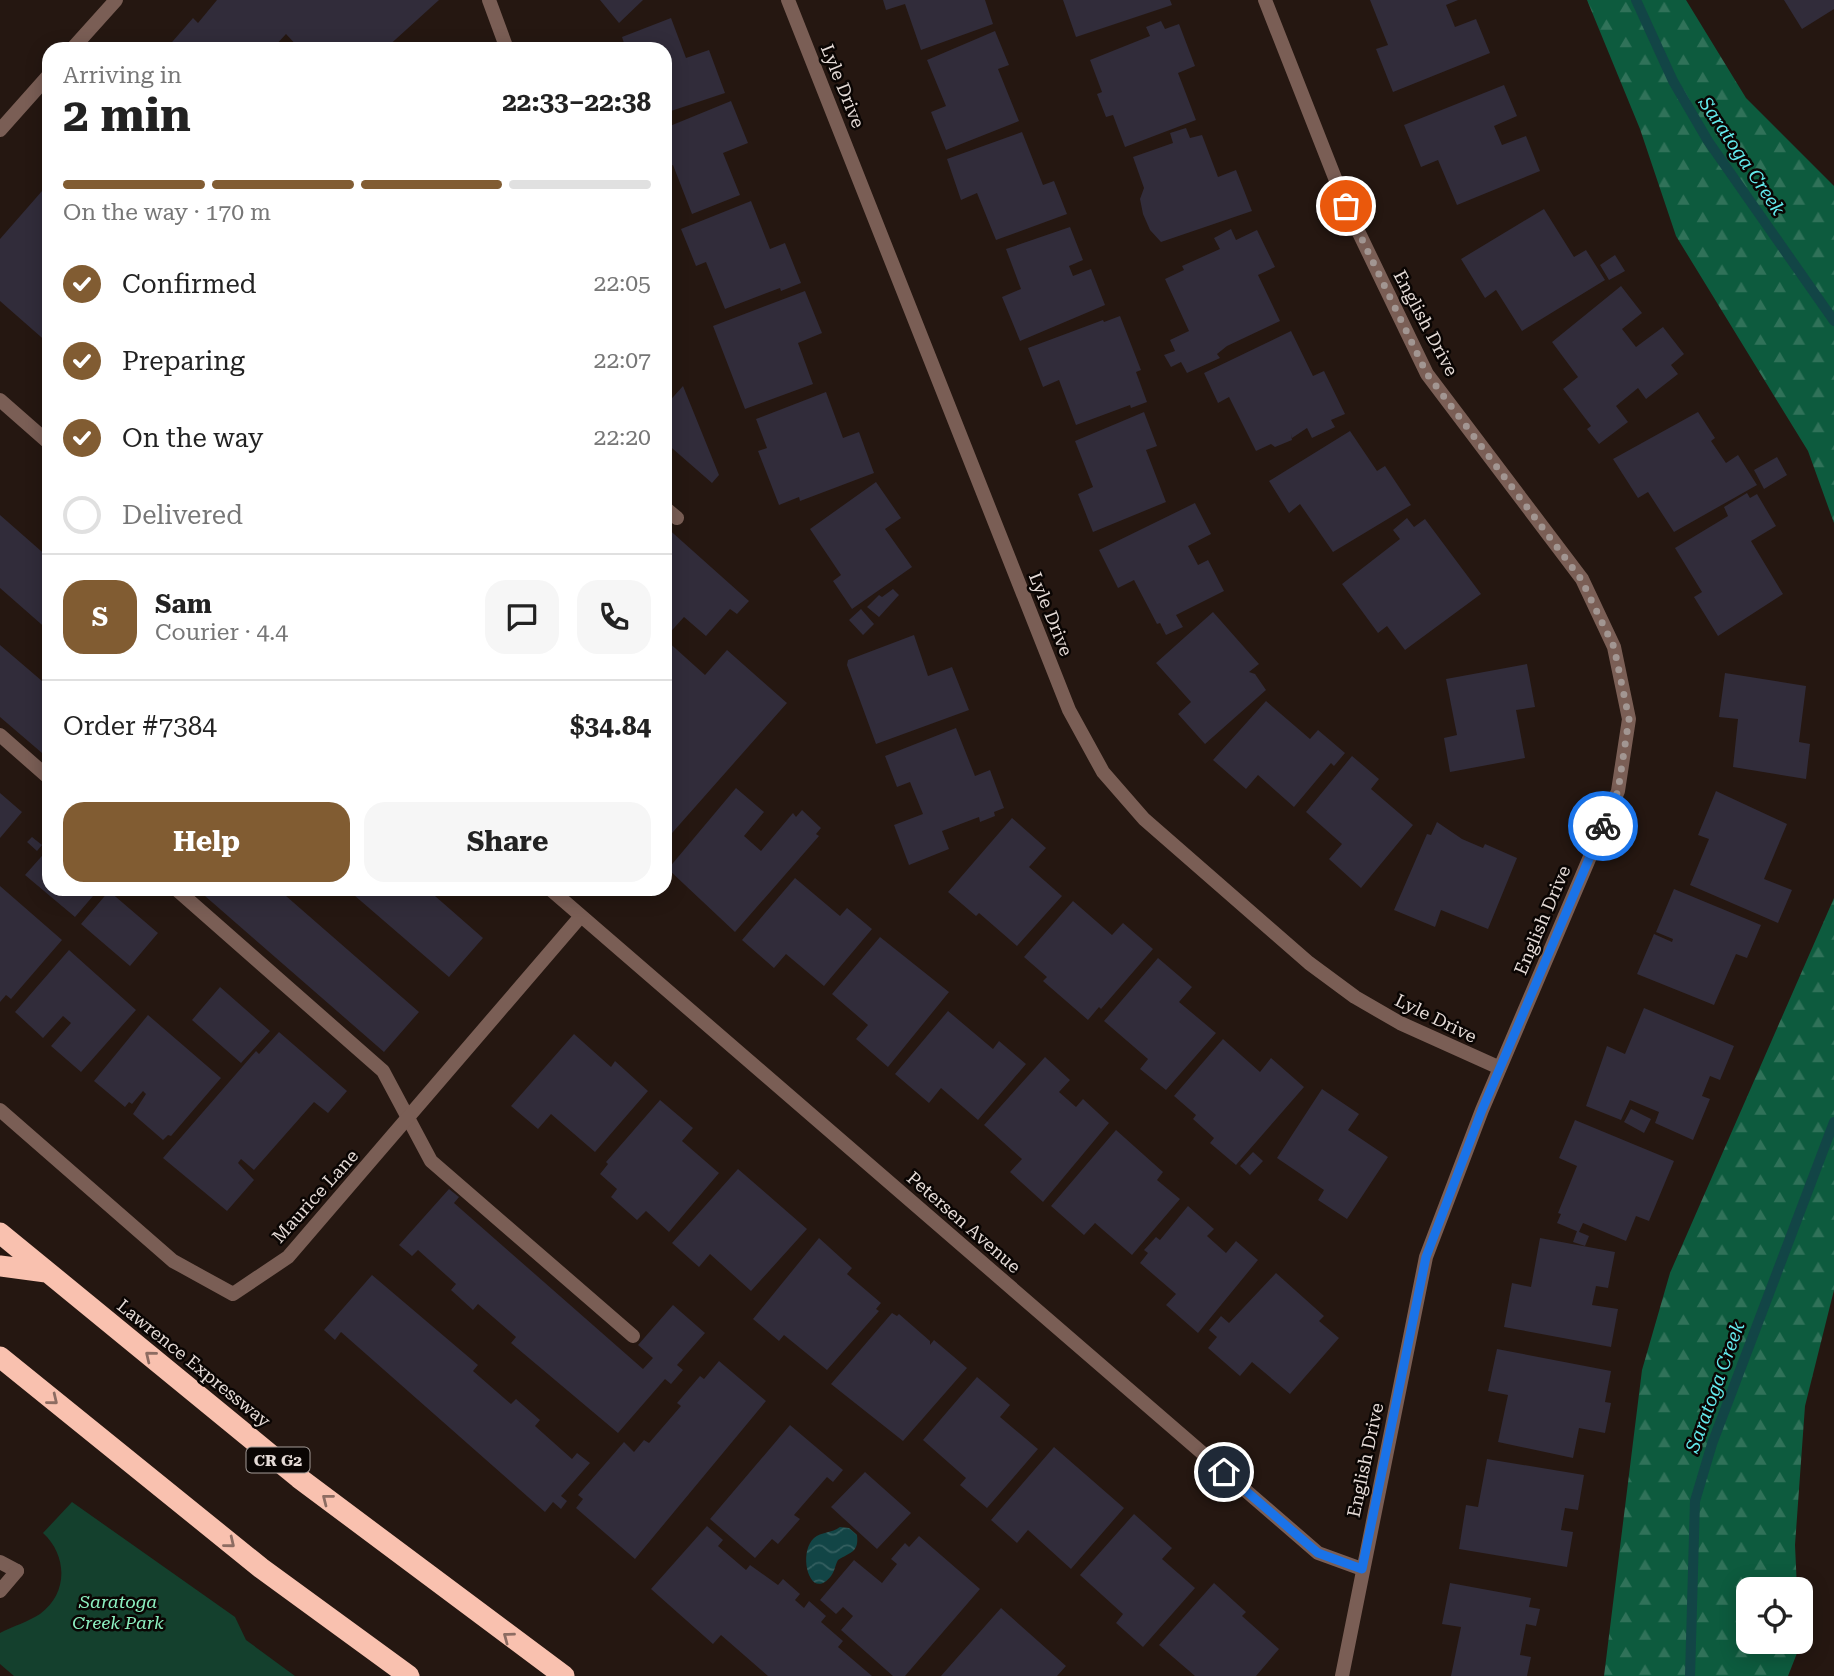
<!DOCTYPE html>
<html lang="en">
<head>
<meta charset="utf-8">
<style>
	:root { --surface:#fff; --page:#f6f6f6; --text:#222; --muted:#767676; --line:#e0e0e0; --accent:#815c32 }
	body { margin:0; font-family:"Roboto Serif",serif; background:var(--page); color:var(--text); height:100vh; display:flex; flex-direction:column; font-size:26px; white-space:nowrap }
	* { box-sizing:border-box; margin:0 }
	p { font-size:23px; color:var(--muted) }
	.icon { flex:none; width:38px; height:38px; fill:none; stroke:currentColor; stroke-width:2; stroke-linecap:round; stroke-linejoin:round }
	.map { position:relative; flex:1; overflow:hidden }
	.side { position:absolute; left:42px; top:42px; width:630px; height:854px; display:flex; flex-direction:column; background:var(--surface); border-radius:21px; box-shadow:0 4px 18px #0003 }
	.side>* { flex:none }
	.buttons { position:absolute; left:1736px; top:1577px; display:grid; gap:14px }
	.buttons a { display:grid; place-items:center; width:77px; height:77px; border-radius:14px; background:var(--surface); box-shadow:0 4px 18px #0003; font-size:35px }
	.pin { position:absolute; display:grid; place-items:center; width:60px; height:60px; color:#fff; margin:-30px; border:4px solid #fff; border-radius:50%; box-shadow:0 2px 7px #0007 }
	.courier { position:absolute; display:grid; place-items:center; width:70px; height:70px; margin:-35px; border:5px solid #1a73e8; border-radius:50%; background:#fff; color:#222; box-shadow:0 2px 9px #0007 }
	.head em { font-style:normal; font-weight:700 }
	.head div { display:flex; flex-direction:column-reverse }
	.head { display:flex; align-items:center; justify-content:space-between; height:119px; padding:0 21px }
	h1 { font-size:46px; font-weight:700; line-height:52px }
	.bar { display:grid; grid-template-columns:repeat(4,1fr); gap:10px 7px; align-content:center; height:84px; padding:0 21px }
	.bar i { height:9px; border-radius:5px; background:var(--line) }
	.bar .active { background:var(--accent) }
	.bar p { grid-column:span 4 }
	.line { display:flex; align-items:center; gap:18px; padding:0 21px; border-top:2px solid var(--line) }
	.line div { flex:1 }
	.round { display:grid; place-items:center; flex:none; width:74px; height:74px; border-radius:21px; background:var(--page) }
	ol { padding:0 21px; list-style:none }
	li { display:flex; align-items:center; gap:21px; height:77px }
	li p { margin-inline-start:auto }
	li .icon { padding:7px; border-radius:50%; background:var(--accent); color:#fff; stroke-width:4 }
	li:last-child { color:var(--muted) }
	li i { width:38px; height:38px; border:4px solid var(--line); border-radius:50% }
	.action { display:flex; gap:14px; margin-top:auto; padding:14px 21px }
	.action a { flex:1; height:80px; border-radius:21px; background:var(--accent); color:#fff; font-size:28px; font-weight:700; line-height:80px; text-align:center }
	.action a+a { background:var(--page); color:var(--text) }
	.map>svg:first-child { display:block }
</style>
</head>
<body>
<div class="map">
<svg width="1834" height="1676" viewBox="0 0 1834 1676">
	<defs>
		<pattern id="forest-firs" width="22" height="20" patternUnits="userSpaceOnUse" patternTransform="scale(1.75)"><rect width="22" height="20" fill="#0d5b3e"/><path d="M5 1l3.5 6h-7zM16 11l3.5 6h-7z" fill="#307259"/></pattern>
		<pattern id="water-waves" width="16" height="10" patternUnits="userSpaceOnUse" patternTransform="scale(1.75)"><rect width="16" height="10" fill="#124546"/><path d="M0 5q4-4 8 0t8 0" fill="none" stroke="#345f60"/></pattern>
	</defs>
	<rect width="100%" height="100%" fill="#251711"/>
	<!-- forest -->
	<path fill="url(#forest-firs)" d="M1587 0H1686L1746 98 1834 186V523L1808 451 1676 236 1640 129Z
		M1834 898V1290L1805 1406 1795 1545 1797 1589H1748V1642L1801 1643 1788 1676H1604L1642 1370 1670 1273Z"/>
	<!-- green -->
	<path fill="#14402d" d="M72 1502 235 1617 246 1640 295 1676H14L0 1664V1633C13 1626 28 1622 40 1614 68 1594 68 1556 43 1533Z"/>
	<!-- water -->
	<path fill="url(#water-waves)" d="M840 1527 849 1528 857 1535C859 1552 851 1552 838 1560 835 1565 835 1571 831 1576 810 1603 797 1553 814 1538 821 1532 832 1533 840 1527Z"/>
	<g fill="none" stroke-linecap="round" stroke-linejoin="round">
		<!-- stream -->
		<path stroke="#124546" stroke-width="10" d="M1636 0 1673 81 1708 141 1834 321
			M1690 1676 1695 1501 1712 1444 1834 1122"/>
	</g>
	<!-- building -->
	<path fill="#312c3a" d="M217 0H439L385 49H300L286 34 275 46 270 43 265 49H166L193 18 198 23Z
		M600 0H643L619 23Z
		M883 0H985L993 24 921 50 905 4 886 10Z
		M1063 0H1170L1172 5 1076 37Z
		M1370 0H1458L1446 5 1455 27 1476 19 1490 53 1393 92 1376 49 1388 45Z
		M1784 0H1834V9L1802 29Z
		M671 18 686 58 709 50 725 93 665 113V49H626L622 37Z
		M1161 21 1165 29 1179 24 1195 66 1178 73 1196 120 1125 147 1113 115 1106 117 1097 94 1102 92 1090 60 1150 36 1146 27Z
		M995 31 1009 65 998 69 1019 121 946 150 931 112 946 106 927 60Z
		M1504 85 1517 116 1494 126 1502 145 1526 136 1540 171 1457 205 1438 160 1421 167 1404 125Z
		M731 101 748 143 723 153 740 195 692 214 673 165 665 168V128Z
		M1186 128 1190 138 1202 135 1218 177 1236 170 1252 211 1161 242 1150 230 1143 214 1140 199 1144 188 1133 157 1173 143 1170 133Z
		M1022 132 1043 185 1054 181 1067 214 996 240 977 193 961 200 947 159Z
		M49 183V344L0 301V239Z
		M751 201 770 249 785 243 801 283 781 291 780 288 725 309 706 262 696 266 681 229Z
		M1544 209 1574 257 1586 250 1605 280 1522 331 1496 290 1485 298 1461 259Z
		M1070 227 1083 260 1069 266 1073 276 1091 269 1105 305 1020 341 1002 297 1021 289 1006 249Z
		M1231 229 1236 240 1257 230 1275 267 1258 275 1280 321 1227 346 1217 354 1220 358 1187 373 1181 362 1171 367 1164 355 1175 351 1170 340 1189 331 1165 279 1184 270 1182 266 1220 249 1214 238Z
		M1615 255 1625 271 1609 280 1600 265Z
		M1621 286 1642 313 1622 329 1636 347 1663 327 1684 354 1671 365 1678 374 1646 399 1638 388 1616 406 1628 422 1599 444 1587 429 1591 426 1563 389 1578 377 1552 342Z
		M805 291 822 333 798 343 813 384 745 409 713 326Z
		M1120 316 1141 370 1136 372 1147 402 1131 408 1130 405 1076 425 1059 380 1043 387 1028 348 1103 320 1104 322Z
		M1291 331 1313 376 1324 371 1345 414 1331 420 1335 427 1312 438 1307 428 1292 438 1291 434 1292 440 1275 447 1271 444 1256 451 1229 397 1218 403 1204 373Z
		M683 386 719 475 712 483 665 442V406Z
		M826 392 843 438 859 432 874 473 800 501 799 497 779 505 758 451 767 448 756 419Z
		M1144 412 1157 446 1146 450 1166 502 1093 532 1078 494 1093 487 1075 441Z
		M1698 412 1715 438 1711 441 1726 463 1738 455 1757 485 1674 532 1648 492 1638 498 1613 459Z
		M1350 431 1377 471 1385 466 1411 505 1333 552 1300 504 1289 513 1269 481Z
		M1777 457 1787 475 1764 489 1754 470Z
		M876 482 901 518 885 529 912 567 852 609 833 581 841 575 810 529Z
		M1747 493 1750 498 1757 494 1776 526 1751 541 1783 594 1718 636 1694 597 1702 592 1675 548 1728 516 1724 507Z
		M1195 503 1211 534 1188 546 1198 565 1208 560 1224 591 1176 615 1183 627 1166 635 1160 623 1157 624 1134 580 1118 588 1099 550Z
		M0 515 49 558V631L0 588Z
		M1407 518 1414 527 1425 519 1481 594 1405 650 1387 626 1378 633 1342 584 1400 539 1393 530Z
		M665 526 749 601 737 614 730 609 706 636 684 617 665 638Z
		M893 589 899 595 879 617 867 607 879 595 882 597Z
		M861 609 874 624 863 635 849 620Z
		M1213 612 1259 664 1249 672 1255 674 1266 690 1205 744 1178 714 1191 702 1156 663Z
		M914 635 928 676 952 667 969 710 876 744 847 665 848 660Z
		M665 639 705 675 727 650 787 703 665 841Z
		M0 645 49 687V759L0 717Z
		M1527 664 1535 707 1516 710 1525 758 1450 772 1444 738 1457 735 1446 679Z
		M1725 673 1806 686 1799 742 1810 744 1806 779 1733 767 1738 719 1719 717Z
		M1266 701 1310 739 1318 730 1345 753 1334 766 1331 763 1294 807 1258 775 1246 789 1213 760Z
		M956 728 975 776 990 770 1004 808 994 812 995 816 980 822 979 817 942 831 949 849 909 865 894 825 923 814 910 782 897 787 885 756Z
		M1352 756 1379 779 1371 789 1413 825 1361 888 1329 859 1342 844 1306 812Z
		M736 788 764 812 744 836 761 851 793 813 796 817 802 810 821 828 816 834 819 836 735 932 668 869Z
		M1716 791 1787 824 1764 879 1792 890 1778 923 1690 885 1709 839 1698 835Z
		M0 793 22 812 0 838Z
		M1012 818 1046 848 1029 867 1062 896 1017 946 979 913 976 916 948 892Z
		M1437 822 1462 839 1483 848 1485 844 1517 858 1488 929 1441 910 1435 927 1394 910 1427 834 1431 835Z
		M32 837 42 845 37 851 27 842Z
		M49 848V889H99L75 917 25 875Z
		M795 878 840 916 847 908 872 929 824 986 786 954 774 968 742 940Z
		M0 886 62 940 11 999 6 995 0 1002Z
		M197 889H278L419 1012 384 1052Z
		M347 889H427L483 938 449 977Z
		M1674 889 1761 925 1747 958 1736 954 1714 1005 1637 974 1654 934 1672 942 1673 939 1656 932Z
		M109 891 158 933 130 966 81 924Z
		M1073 901 1112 935 1123 923 1153 949 1101 1009 1099 1007 1088 1020 1043 981 1047 977 1024 957Z
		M880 937 949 992 888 1067 856 1039 868 1025 832 994Z
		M69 950 136 1010 81 1072 51 1046 71 1023 63 1016 43 1038 15 1012Z
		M1158 958 1192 987 1179 1002 1216 1033 1166 1090 1140 1069 1148 1059 1104 1021Z
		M220 987 270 1031 241 1063 192 1020Z
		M1644 1008 1734 1046 1720 1080 1710 1076 1702 1096 1710 1099 1693 1140 1655 1123 1659 1112 1630 1100 1621 1120 1586 1106 1607 1046 1625 1054Z
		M948 1011 993 1049 999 1041 1026 1064 978 1120 941 1088 929 1103 895 1074Z
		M148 1015 221 1078 171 1136 168 1135 163 1140 133 1114 146 1094 143 1091 132 1104 129 1102 125 1107 94 1081Z
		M279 1032 347 1091 328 1113 314 1102 254 1170 241 1159 238 1163 254 1180 227 1211 163 1158 256 1051 259 1054Z
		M574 1034 611 1067 615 1061 648 1091 595 1152 551 1114 538 1129 511 1106Z
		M1223 1039 1260 1072 1271 1058 1304 1087 1236 1165 1210 1143 1214 1138 1193 1119 1196 1115 1174 1096Z
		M1045 1057 1070 1080 1059 1092 1076 1107 1083 1099 1109 1123 1043 1202 1010 1172 1022 1159 984 1125Z
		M1322 1089 1359 1114 1348 1130 1388 1157 1347 1219 1318 1200 1324 1190 1277 1158Z
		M660 1100 693 1128 682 1141 719 1173 669 1232 646 1211 637 1220 611 1197 617 1189 600 1174 608 1164 606 1162Z
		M1631 1109 1651 1119 1644 1133 1624 1122Z
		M1575 1120 1674 1161 1649 1221 1636 1216 1626 1241 1583 1223 1579 1232 1557 1223 1561 1214 1558 1213 1577 1166 1559 1158Z
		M1116 1130 1163 1172 1157 1180 1180 1199 1132 1255 1095 1223 1084 1235 1051 1206Z
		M1253 1152 1263 1161 1250 1175 1240 1166Z
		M738 1169 807 1229 751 1291 710 1254 699 1267 672 1243Z
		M449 1189 459 1197 454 1203 643 1369 653 1358 638 1345 673 1305 705 1333 677 1365 683 1370 671 1384 665 1379 618 1433 511 1343 516 1337 478 1304 473 1310 451 1290 456 1284 418 1250 412 1256 399 1245Z
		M1188 1206 1214 1229 1207 1236 1226 1253 1236 1241 1258 1260 1198 1333 1166 1305 1176 1294 1140 1263 1148 1253 1144 1250 1156 1237 1160 1240Z
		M1577 1231 1589 1236 1585 1246 1573 1242Z
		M819 1238 852 1268 847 1274 881 1303 876 1309 879 1311 827 1370 784 1335 779 1341 753 1319Z
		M1540 1238 1615 1252 1608 1288 1596 1286 1592 1305 1618 1309 1611 1347 1504 1327 1512 1283 1531 1287Z
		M1276 1273 1324 1316 1319 1321 1339 1338 1290 1394 1252 1362 1240 1376 1208 1348 1217 1337 1209 1330 1221 1316 1229 1323Z
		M372 1275 478 1365 473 1371 511 1404 516 1399 540 1420 535 1426 572 1459 577 1453 590 1463 561 1496 567 1501 561 1509 553 1502 545 1512 341 1332 335 1340 324 1330Z
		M892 1313 897 1316 899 1314 930 1341V1345L934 1340 967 1368 903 1441 831 1384Z
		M1497 1349 1611 1371 1605 1402 1611 1403 1605 1433 1579 1428 1573 1458 1498 1442 1508 1395 1488 1391Z
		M719 1361 766 1401 635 1559 576 1508 583 1499 578 1495 624 1442 634 1452 644 1440 649 1443 681 1406 677 1403 700 1376 704 1379Z
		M977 1377 1010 1405 1000 1417 1038 1449 987 1508 960 1485 966 1478 923 1440Z
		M790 1425 843 1470 833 1482 827 1477 794 1515 800 1519 778 1544 772 1539 755 1558 710 1519Z
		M1054 1447 1124 1508 1071 1569 1028 1530 1017 1543 991 1520Z
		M1487 1459 1584 1475 1578 1510 1565 1508 1561 1530 1573 1532 1567 1567 1459 1549 1466 1505 1478 1507Z
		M865 1472 911 1513 877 1549 831 1507Z
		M1134 1514 1172 1548 1162 1559 1195 1588 1143 1647 1116 1623 1123 1614 1080 1575Z
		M707 1526 723 1540 718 1546 746 1570 750 1565 778 1585 783 1579 800 1594 795 1600 804 1608 809 1601 826 1616 821 1622 843 1641 838 1647 872 1676H768L721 1635 713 1644 651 1589Z
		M919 1536 980 1589 905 1676H893L841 1630 853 1616 843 1607 836 1614 820 1600 854 1560 882 1583 897 1564 891 1559 905 1543 909 1547Z
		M1214 1583 1246 1612 1242 1616 1279 1649 1256 1676H1195L1159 1645Z
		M1450 1583 1531 1598 1529 1607 1540 1609 1536 1626 1526 1624 1520 1655 1531 1657 1527 1676H1451L1461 1627 1442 1624Z
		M1001 1608 1066 1666 1057 1676H941Z"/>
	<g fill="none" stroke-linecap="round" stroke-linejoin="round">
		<!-- lane -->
		<path stroke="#7a5e55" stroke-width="14" d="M489 0 507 49
			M665 508 677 518
			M0 735 49 778
			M176 889 383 1071 431 1161 633 1336
			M0 1562 17 1571"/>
		<!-- street -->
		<path stroke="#7a5e55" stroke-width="14" d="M788 0 1069 710 1103 772 1144 819 1309 963 1355 997 1400 1023 1500 1068
			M1265 0 1346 206 1427 374 1582 579 1614 647 1629 719 1618 791 1482 1110 1426 1257 1342 1676
			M72 49 116 0
			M0 130 49 75
			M0 400 49 443
			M550 889 1318 1553 1362 1569
			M0 1110 173 1261 233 1294 288 1257 581 916
			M0 1591 17 1571"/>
		<!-- highway -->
		<path stroke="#f9c1af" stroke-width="21" d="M0 1233 299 1478 564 1676
			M0 1266 46 1272
			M0 1357 261 1568 409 1676"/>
	</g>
	<!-- one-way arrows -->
	<defs><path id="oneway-chevron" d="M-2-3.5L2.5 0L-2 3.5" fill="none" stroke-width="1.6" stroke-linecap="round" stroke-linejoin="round" transform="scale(1.75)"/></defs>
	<g stroke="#8d6c62">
		<use href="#oneway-chevron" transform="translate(150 1356) rotate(-141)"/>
		<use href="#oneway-chevron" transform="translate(53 1400) rotate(39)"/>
		<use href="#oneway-chevron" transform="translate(327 1499) rotate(-142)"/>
		<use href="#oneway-chevron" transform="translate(230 1543) rotate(39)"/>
		<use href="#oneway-chevron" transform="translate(508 1637) rotate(-143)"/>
	</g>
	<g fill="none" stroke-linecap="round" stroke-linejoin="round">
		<!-- done -->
		<path stroke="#a29692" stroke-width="7" stroke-dasharray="0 12.6" d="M1346 206 1427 374 1581 579 1614 647 1629 719 1618 791 1603 826"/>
		<!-- route -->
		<path stroke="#1a73e8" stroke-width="9" d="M1224 1472 1318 1553 1362 1569 1426 1257 1482 1110 1603 826"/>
	</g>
	<g text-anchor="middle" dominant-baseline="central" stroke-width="5" stroke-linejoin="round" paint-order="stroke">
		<!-- shield labels -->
		<rect fill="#0a0503" stroke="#a39b97" stroke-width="2" x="246.5" y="1447.5" width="63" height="25" rx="5"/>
		<g font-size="16" font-weight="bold" fill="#e5dbd7">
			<text x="278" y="1460">CR G2</text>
		</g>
		<!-- street labels -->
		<g font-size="18" fill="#e5dbd7" stroke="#0a0503">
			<text transform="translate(843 86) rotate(68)">Lyle Drive</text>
			<text transform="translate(1426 323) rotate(62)">English Drive</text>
			<text transform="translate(1051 614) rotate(68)">Lyle Drive</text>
			<text transform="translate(1542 920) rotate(-67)">English Drive</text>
			<text transform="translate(1436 1018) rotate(26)">Lyle Drive</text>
			<text transform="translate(315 1196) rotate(-48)">Maurice Lane</text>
			<text transform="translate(964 1222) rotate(41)">Petersen Avenue</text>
			<text transform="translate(194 1363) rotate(39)">Lawrence Expressway</text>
			<text transform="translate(1365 1460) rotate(-78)">English Drive</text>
		</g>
		<!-- park labels -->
		<g font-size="18" font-style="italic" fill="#8df1c1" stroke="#0a0503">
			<text x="118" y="1601">Saratoga<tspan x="118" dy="21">Creek Park</tspan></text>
		</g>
		<!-- water labels -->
		<g font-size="19" font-style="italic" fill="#64ebee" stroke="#0a0503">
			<text transform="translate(1742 156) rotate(56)">Saratoga Creek</text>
			<text transform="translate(1715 1387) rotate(-70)">Saratoga Creek</text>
		</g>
	</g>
</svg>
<div class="buttons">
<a><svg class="icon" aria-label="locate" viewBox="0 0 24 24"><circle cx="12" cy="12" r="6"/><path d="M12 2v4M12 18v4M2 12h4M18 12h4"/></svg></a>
</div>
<div class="pin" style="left:1346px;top:206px;background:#ea580c"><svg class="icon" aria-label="bag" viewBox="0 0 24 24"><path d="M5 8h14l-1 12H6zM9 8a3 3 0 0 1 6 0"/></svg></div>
<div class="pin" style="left:1224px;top:1472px;background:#1f2937"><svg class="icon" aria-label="home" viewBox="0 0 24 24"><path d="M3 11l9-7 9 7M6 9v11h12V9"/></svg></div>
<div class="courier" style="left:1603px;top:826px"><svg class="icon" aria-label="bike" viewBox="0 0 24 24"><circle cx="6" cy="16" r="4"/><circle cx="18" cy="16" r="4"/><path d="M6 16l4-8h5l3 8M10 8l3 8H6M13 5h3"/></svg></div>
<section class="side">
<div class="head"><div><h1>2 min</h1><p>Arriving in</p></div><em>22:33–22:38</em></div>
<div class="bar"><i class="active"></i><i class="active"></i><i class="active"></i><i></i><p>On the way · 170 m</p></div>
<ol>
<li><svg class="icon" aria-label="check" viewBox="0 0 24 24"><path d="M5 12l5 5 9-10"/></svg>Confirmed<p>22:05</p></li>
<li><svg class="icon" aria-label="check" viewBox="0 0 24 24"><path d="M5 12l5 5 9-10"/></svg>Preparing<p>22:07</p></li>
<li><svg class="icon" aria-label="check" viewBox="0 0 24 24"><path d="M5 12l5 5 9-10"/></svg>On the way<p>22:20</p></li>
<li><i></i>Delivered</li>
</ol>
<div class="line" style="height:126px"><b class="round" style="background:var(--accent);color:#fff">S</b><div><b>Sam</b><p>Courier · 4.4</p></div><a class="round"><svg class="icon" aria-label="chat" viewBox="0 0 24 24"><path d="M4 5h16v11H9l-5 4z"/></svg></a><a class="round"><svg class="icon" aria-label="phone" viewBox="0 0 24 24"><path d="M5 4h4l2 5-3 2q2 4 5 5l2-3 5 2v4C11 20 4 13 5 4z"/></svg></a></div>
<div class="line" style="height:91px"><div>Order #7384</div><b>$34.84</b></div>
<div class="action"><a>Help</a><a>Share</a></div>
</section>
</div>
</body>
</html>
